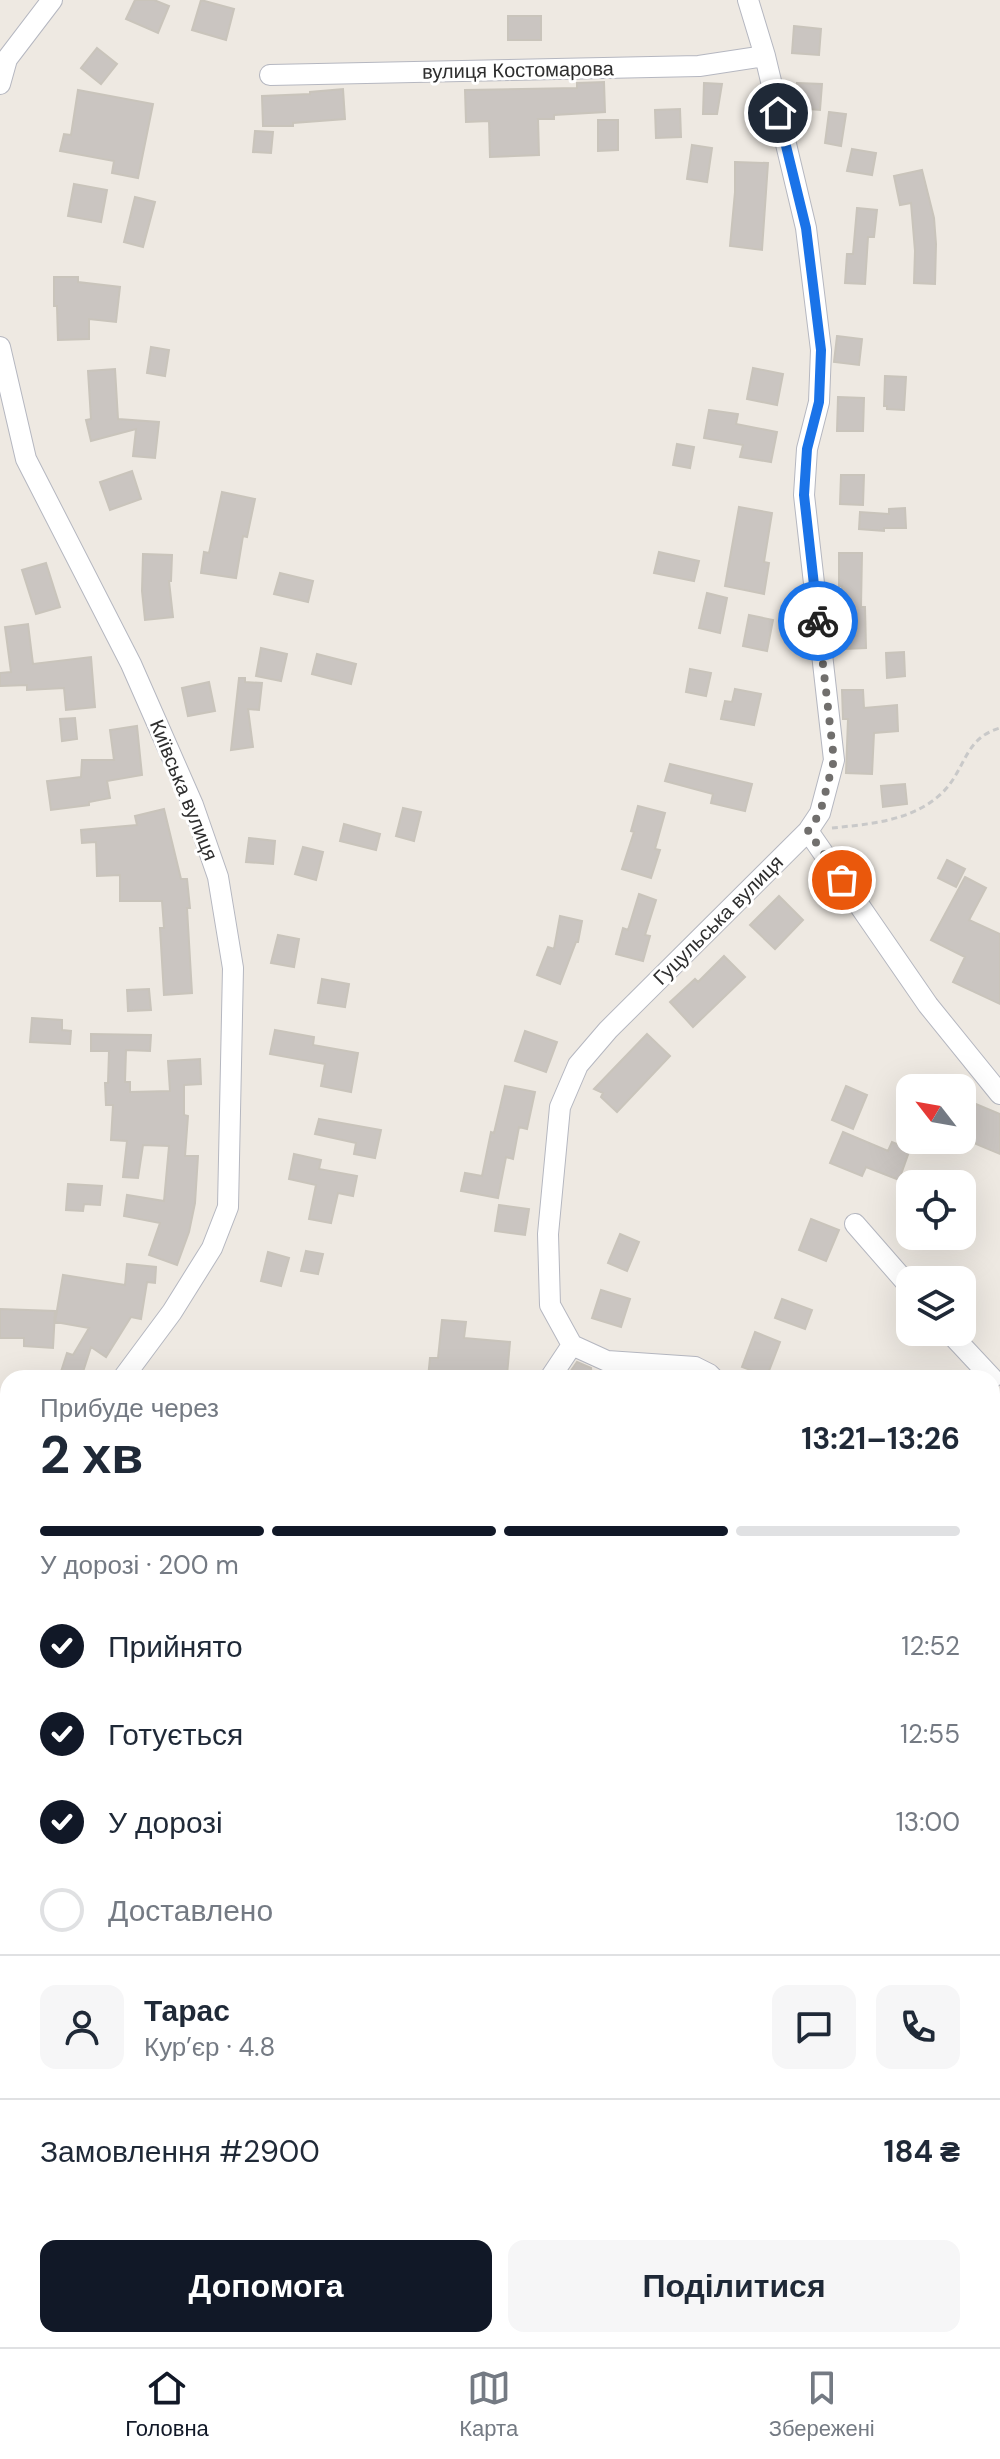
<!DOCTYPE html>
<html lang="uk">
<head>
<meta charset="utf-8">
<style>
	:root { --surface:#fff; --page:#f6f6f7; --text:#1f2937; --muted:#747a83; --line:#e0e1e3; --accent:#111827 }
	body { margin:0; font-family:"DM Sans",sans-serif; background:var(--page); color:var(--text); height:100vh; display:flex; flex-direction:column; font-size:30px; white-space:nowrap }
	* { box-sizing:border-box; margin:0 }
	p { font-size:26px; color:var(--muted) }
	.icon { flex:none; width:44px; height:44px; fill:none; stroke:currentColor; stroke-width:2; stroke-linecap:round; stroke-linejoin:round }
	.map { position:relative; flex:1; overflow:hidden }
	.sheet { position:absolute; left:0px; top:1370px; width:1000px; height:978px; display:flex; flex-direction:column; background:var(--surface); border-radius:24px 24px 0 0; box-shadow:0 8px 32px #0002 }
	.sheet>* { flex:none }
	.needle { width:52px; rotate:301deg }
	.controls { position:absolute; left:896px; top:1074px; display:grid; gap:16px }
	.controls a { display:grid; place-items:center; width:80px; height:80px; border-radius:16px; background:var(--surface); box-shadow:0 8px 32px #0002; font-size:40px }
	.pin { position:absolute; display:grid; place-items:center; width:68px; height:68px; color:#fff; margin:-34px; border:4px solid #fff; border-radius:50%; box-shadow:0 2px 8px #0007 }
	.courier { position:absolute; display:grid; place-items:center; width:80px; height:80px; margin:-40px; border:6px solid #1a73e8; border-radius:50%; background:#fff; color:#222; box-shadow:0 2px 10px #0007 }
	.summary em { font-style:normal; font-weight:700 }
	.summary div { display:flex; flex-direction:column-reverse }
	.summary { display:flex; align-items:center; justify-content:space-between; height:136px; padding:0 40px }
	h1 { font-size:52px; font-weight:700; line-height:60px }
	.bar { display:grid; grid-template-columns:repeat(4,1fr); gap:12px 8px; align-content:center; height:96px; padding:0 40px }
	.bar i { height:10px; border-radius:6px; background:var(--line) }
	.bar .selected { background:var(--accent) }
	.bar p { grid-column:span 4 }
	.line { display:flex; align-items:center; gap:20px; padding:0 40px; border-top:2px solid var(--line) }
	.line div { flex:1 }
	.round { display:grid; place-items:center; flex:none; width:84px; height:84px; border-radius:16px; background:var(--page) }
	ol { padding:0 40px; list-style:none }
	li { display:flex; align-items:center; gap:24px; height:88px }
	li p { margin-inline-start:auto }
	li .icon { padding:8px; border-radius:50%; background:var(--accent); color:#fff; stroke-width:4 }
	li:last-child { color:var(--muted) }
	li i { width:44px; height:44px; border:4px solid var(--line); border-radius:50% }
	.button { display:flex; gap:16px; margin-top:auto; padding:16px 40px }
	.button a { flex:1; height:92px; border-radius:16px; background:var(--accent); color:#fff; font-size:32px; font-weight:700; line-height:92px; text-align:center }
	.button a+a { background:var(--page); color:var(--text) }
	.tab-bar { display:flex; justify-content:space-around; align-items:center; height:112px; border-top:2px solid var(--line); background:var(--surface); font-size:22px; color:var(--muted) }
	.tab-bar a { display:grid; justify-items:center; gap:4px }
	.tab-bar .selected { color:var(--accent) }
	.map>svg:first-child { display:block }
</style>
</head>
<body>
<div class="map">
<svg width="1000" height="2347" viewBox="0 0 1000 2347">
	<rect width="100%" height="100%" fill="#eee9e2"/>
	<!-- building -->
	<path fill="#cac5c1" stroke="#c9c4bb" stroke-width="2" d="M135 0H154L169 6 158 33 126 19Z
		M201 0 234 9 226 40 192 30Z
		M508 16H541V40H508Z
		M794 26 821 29 819 55 792 53Z
		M97 48 117 64 101 84 81 68Z
		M604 82 605 112 554 115V119H538L539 155 490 157 489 121 466 122 465 90 577 88V83Z
		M704 83 722 84 717 114H703Z
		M797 83 822 84 820 110 796 108Z
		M343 89 345 119 293 123V126H263L262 96 310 94V92Z
		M78 90 153 104 138 178 112 173 114 161 60 151 64 134 71 135Z
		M680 109 681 137 656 138 655 110Z
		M829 112 846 114 841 146 825 143Z
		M598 120H618V150L598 151Z
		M255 131 273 132 271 153 253 152Z
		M692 145 712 148 707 182 687 179Z
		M852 149 876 153 872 175 847 171Z
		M735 162 768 163 762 250 730 246 735 192Z
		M922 170 934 218 936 244 935 284 914 283 915 251 911 203 900 205 894 176Z
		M74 184 107 190 101 222 68 216Z
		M135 197 155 202 143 247 124 242Z
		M857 208 877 210 874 237H868L865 284 845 283 847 254H853Z
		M54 277H78V282L120 287 116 322 89 319V339L58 340 57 306H54Z
		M837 336 862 339 859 365 834 362Z
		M151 347 169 350 165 376 147 373Z
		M753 368 783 374 777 405 747 399Z
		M115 369 118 419 159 422 155 458 133 456 136 429 91 441 86 420 91 419 88 371Z
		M885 376 906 377 904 410 887 409V406H884Z
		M838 397 864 398 863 431H837Z
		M709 410 738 414 736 424 777 432 771 462 740 457 743 445 704 438Z
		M677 444 694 447 690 468 673 465Z
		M132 471 141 499 110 510 100 482Z
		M841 475H864L863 505 840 504Z
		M222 492 255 499 247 537 243 536 236 578 201 573 204 552 209 553Z
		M739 507 772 513 764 562 769 563 764 594 725 586Z
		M905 508 906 528H884V531L859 529 860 512 889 514V509Z
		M659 552 699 561 694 581 654 573Z
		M839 553H862L861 607H865L866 648 844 649 842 586H839Z
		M143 554 172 555 171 581H169L173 617 145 620 142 591Z
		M46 563 60 607 36 614 22 570Z
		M280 573 313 581 308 602 274 594Z
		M707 593 727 598 720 633 699 628Z
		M749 615 773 620 767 651 743 646Z
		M28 624 33 664 91 657 95 707 66 710 64 688 27 690V685L0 686V673L11 672 5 627Z
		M261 648 287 654 281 681 256 676Z
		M904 652 905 676 887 678 886 653Z
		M317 654 356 664 351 684 312 674Z
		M690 669 711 673 706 696 686 692Z
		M239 678H245V682L262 683 259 710 248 709 253 747 231 750Z
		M209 682 215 711 188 716 182 688Z
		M735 689 761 694 754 725 721 719 725 701 732 702Z
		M842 690H863L864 708 897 705 898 731 874 733 872 774 846 773 848 719H843Z
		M75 718 77 739 62 741 60 719Z
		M137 726 142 775 107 781 110 798 89 802V805L51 810 47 781 81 777 82 760H114L110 730Z
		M670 764 752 784 745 811 711 803 713 794 665 781Z
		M905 784 907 804 883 807 881 786Z
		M638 806 665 813 655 849 660 850 651 878 622 869 634 832 631 831Z
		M403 808 421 812 414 841 396 836Z
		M164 809 181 879H187L190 908H187L192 993 164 995 160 928H164L162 901H120V875L97 876 96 842 82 843 81 830 137 825 135 816Z
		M344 824 380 834 376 850 340 841Z
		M249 838 275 841 273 864 246 862Z
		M303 847 323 852 316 880 295 874Z
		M947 860 965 869 956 887 938 878Z
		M823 876 831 888 821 898 811 888Z
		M965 877 986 888 969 920 1000 934V1004L953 982 965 957 931 940Z
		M639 894 656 900 645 935 650 936 643 961 616 954 623 928 628 930Z
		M779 896 803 920 775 949 750 925Z
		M560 916 582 921 578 942H576L560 984 537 975 548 947 554 949Z
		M278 935 299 939 294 967 271 963Z
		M724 956 745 977 693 1027 670 1002 695 979 698 982Z
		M322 979 349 984 345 1007 318 1003Z
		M149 989 151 1010 128 1011 127 990Z
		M32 1018 62 1020V1030L71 1031 70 1044 30 1042Z
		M275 1030 314 1037 313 1045 358 1053 351 1092 321 1086 325 1064 270 1054Z
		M525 1031 557 1042 546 1072 515 1061Z
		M91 1034 151 1035 150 1051 126 1050 125 1082H130V1092L170 1091 168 1061 200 1059 201 1084 184 1085V1115L188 1116 185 1156H198L195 1203 189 1232 177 1265 149 1255 160 1223 124 1216 127 1195 164 1201 169 1146 143 1145 138 1178 123 1177 127 1141 111 1140 113 1105H106L105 1083H108L109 1051H91Z
		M647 1034 670 1056 617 1112 601 1097 603 1093 594 1089Z
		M505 1086 535 1092 527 1129 519 1127 513 1159 506 1157 498 1198 461 1191 465 1173 482 1176 491 1132 494 1133Z
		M846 1086 867 1095 853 1129 832 1120Z
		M971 1102 1000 1114V1154L962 1138V1122Z
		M319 1119 381 1130 375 1158 354 1154 356 1143 315 1134Z
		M843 1132 888 1151 892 1142 910 1149 899 1180 866 1167 862 1176 830 1163Z
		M294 1154 321 1160 319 1169 357 1176 353 1196 338 1193 331 1223 309 1219 316 1185 289 1179Z
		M68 1184 102 1186 100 1205 84 1204 83 1211 66 1210Z
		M499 1205 529 1209 525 1235 495 1231Z
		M811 1219 839 1230 826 1261 799 1250Z
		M620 1234 639 1242 627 1271 608 1263Z
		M306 1251 323 1254 318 1274 301 1271Z
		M268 1252 289 1258 281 1286 261 1281Z
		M127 1264 156 1267 155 1283 147 1282 141 1319 131 1317 106 1357 91 1347 81 1378H59L67 1353 73 1355 89 1328 55 1322 63 1275 125 1285Z
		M601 1290 630 1299 621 1327 592 1318Z
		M782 1299 812 1310 805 1329 775 1318Z
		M0 1309 55 1311 53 1348 24 1346V1338H0Z
		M442 1320 466 1322 464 1338 510 1342 507 1375 464 1371 463 1378H428L430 1358H438Z
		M755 1332 780 1342 767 1376 742 1367Z
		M577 1362 591 1368 592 1378H568V1375Z"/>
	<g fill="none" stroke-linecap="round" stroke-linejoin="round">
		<defs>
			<path id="street" d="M270 75 699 66 765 56
				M0 84 7 59 52 0
				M0 347 26 459 131 664 193 805 218 877 233 968 228 1207 212 1248 172 1312 123 1378
				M808 831 928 1005 1000 1094
				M855 1224 910 1287
				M949 1332 992 1378
				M550 1378 572 1345
				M713 1378 709 1374 695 1367 607 1361 572 1345 550 1305 548 1234 560 1107 578 1065 608 1030 808 831 820 813 834 760 804 495 807 449 819 402 821 350 806 228 765 56 748 0
				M0 1560 8 1561
				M992 1585 1000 1587
				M0 1752 8 1753
				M992 1811 1000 1802
				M8 1815C2 1845 0 1883 8 1911
				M992 2186H1000
				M992 2265 1000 2254
				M65 2347 66 2340
				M917 2347 924 2340"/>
		</defs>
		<!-- street casing -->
		<use href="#street" stroke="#b5b7c0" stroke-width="22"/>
		<!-- path -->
		<path stroke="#c9c9c9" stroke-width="3" stroke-dasharray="6 4" stroke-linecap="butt" d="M832 828C870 824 914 821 943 792 966 769 964 738 1000 728"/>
		<!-- street -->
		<use href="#street" stroke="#fff" stroke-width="20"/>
	</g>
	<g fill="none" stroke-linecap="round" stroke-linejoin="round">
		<!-- done -->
		<path stroke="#716f6d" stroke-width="8" stroke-dasharray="0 14.4" d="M818 621 834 760 820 813 808 831 842 880"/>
		<!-- route -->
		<path stroke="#1a73e8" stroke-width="10" d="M778 113 806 228 821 350 819 402 807 449 804 495 818 621"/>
	</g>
	<g text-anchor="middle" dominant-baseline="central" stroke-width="6" stroke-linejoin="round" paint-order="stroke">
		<!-- street labels -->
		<g font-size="20" fill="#2e2e2e" stroke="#fff">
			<text transform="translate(518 70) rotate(-1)">вулиця Костомарова</text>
			<text transform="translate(184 790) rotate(68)">Київська вулиця</text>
			<text transform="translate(718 920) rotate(-45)">Гуцульська вулиця</text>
		</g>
	</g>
</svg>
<div class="controls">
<a><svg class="needle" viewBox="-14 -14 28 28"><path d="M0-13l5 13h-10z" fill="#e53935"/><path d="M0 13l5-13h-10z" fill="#747a83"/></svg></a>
<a><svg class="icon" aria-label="locate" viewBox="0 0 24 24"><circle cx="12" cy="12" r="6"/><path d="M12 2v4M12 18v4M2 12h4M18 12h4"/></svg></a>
<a><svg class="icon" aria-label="layers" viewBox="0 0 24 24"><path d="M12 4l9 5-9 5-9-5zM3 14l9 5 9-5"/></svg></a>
</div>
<div class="pin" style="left:842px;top:880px;background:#ea580c"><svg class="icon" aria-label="bag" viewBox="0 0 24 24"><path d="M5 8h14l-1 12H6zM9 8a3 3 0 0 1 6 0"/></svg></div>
<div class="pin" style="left:778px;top:113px;background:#1f2937"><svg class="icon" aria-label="home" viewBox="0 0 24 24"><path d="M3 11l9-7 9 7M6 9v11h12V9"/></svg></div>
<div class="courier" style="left:818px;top:621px"><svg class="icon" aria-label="bike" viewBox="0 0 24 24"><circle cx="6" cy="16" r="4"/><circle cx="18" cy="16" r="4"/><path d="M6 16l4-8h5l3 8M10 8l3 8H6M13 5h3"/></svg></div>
<section class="sheet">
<div class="summary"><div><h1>2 хв</h1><p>Прибуде через</p></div><em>13:21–13:26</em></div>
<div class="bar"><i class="selected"></i><i class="selected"></i><i class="selected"></i><i></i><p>У дорозі · 200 m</p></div>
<ol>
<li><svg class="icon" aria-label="check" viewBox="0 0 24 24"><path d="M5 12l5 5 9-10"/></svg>Прийнято<p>12:52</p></li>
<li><svg class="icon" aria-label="check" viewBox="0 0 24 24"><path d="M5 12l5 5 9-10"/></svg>Готується<p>12:55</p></li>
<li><svg class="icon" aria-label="check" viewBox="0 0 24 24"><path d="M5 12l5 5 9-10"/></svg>У дорозі<p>13:00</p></li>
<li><i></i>Доставлено</li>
</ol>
<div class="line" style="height:144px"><a class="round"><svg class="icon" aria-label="person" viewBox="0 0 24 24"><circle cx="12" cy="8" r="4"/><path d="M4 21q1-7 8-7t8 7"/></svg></a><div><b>Тарас</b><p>Кур’єр · 4.8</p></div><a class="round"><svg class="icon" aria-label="chat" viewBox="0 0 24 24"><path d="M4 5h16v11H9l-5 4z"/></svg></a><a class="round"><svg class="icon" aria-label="phone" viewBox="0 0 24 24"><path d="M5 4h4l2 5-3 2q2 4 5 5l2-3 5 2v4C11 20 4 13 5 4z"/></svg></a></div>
<div class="line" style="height:104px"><div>Замовлення #2900</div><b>184 ₴</b></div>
<div class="button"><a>Допомога</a><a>Поділитися</a></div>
</section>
</div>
<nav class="tab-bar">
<a class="selected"><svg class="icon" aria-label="home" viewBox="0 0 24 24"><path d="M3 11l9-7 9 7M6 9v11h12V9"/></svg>Головна</a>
<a><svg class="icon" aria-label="map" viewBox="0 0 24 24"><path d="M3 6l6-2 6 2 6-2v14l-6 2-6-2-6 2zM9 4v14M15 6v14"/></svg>Карта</a>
<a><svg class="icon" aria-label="saved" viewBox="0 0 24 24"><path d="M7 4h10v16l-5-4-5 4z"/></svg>Збережені</a>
</nav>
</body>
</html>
